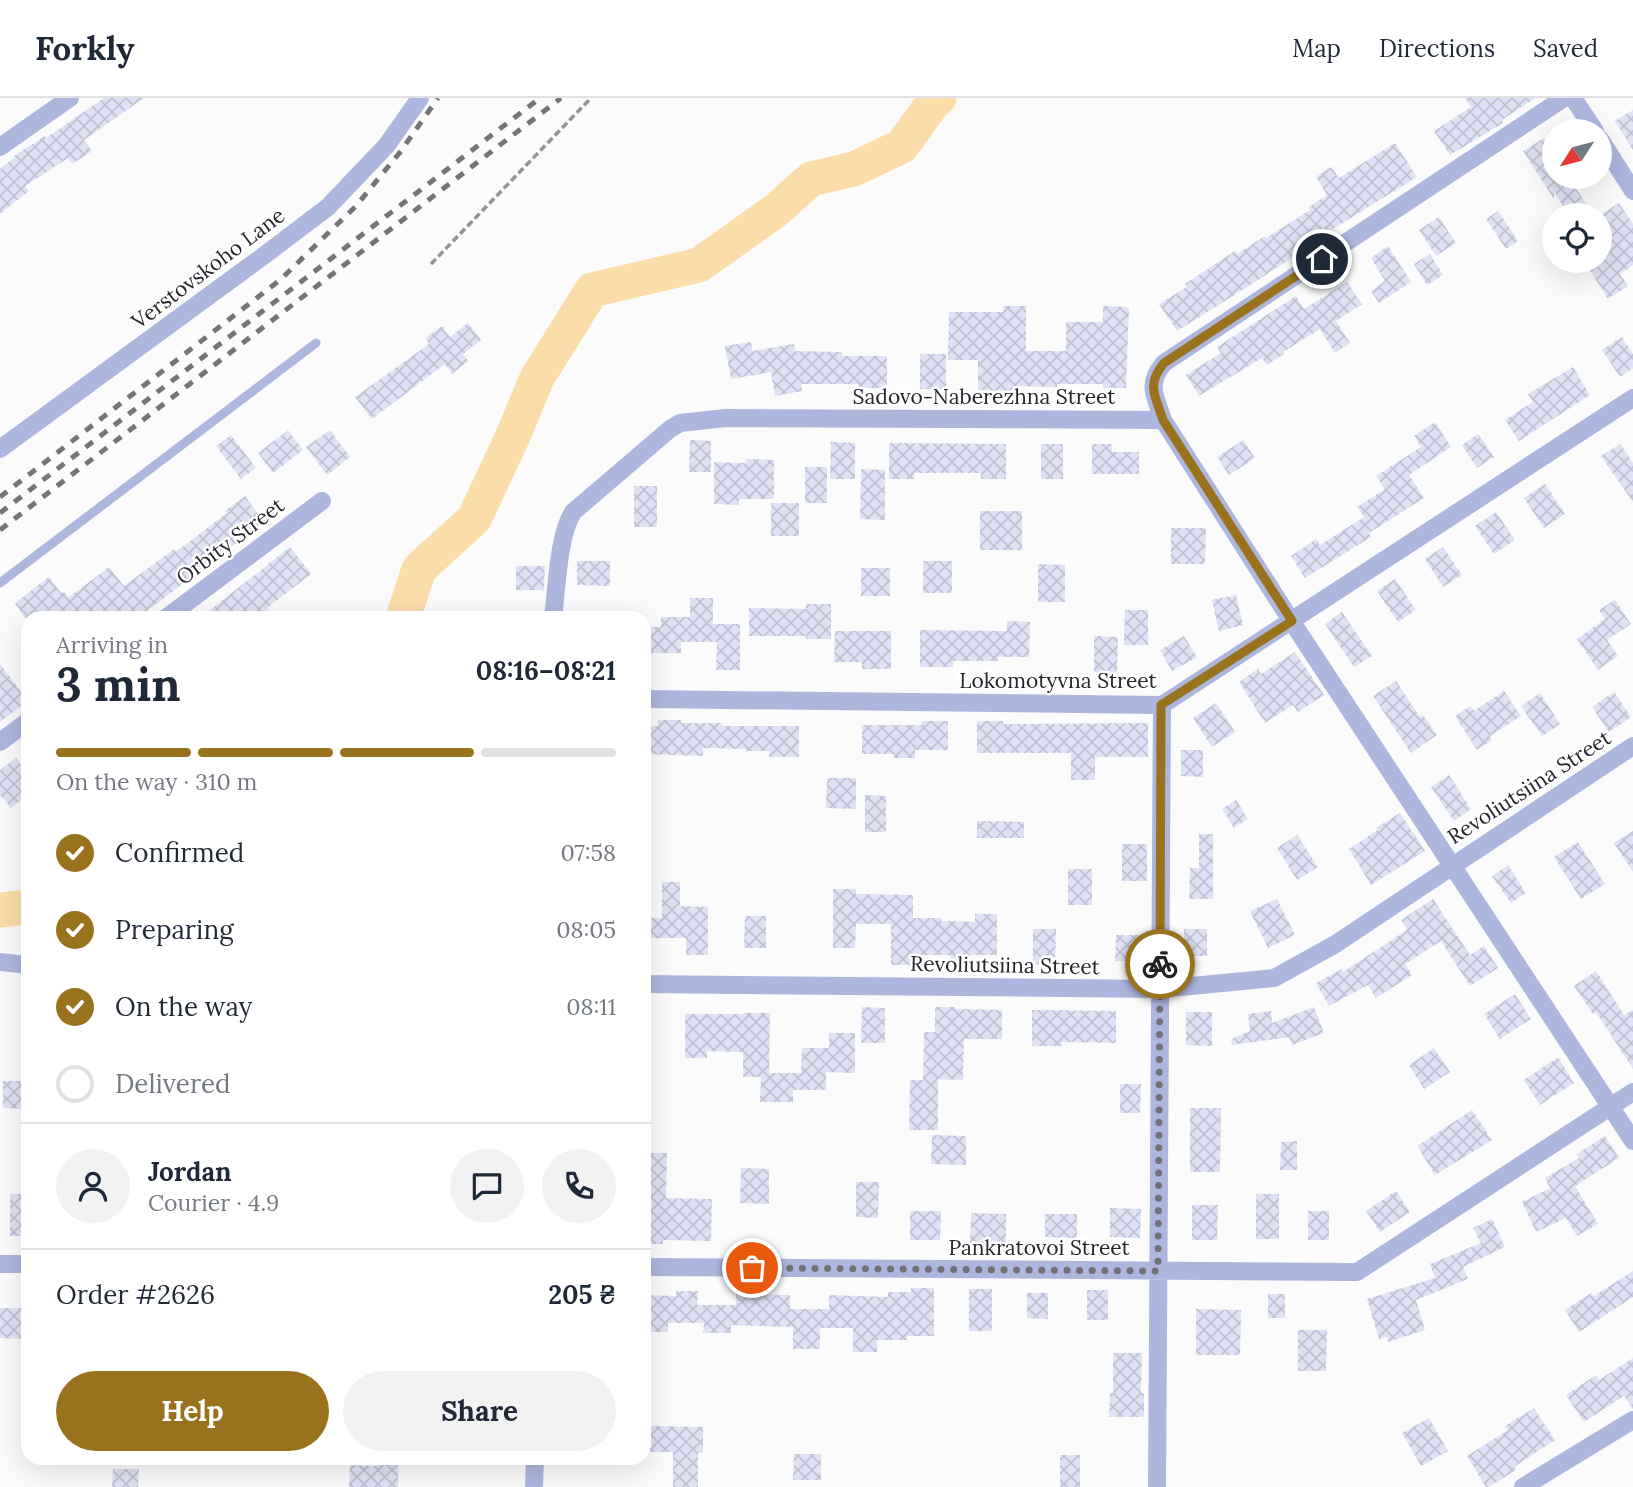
<!DOCTYPE html>
<html lang="en">
<head>
<meta charset="utf-8">
<style>
	:root { --surface:#fff; --page:#f2f2f3; --text:#1f2937; --muted:#747a83; --line:#e0e1e3; --accent:#99721e }
	body { margin:0; font-family:Lora,serif; background:var(--page); color:var(--text); height:100vh; display:flex; flex-direction:column; font-size:26px; white-space:nowrap }
	* { box-sizing:border-box; margin:0 }
	p { font-size:23px; color:var(--muted) }
	.icon { flex:none; width:38px; height:38px; fill:none; stroke:currentColor; stroke-width:2; stroke-linecap:round; stroke-linejoin:round }
	.map { position:relative; flex:1; overflow:hidden }
	.details { position:absolute; left:21px; top:513px; width:630px; height:854px; display:flex; flex-direction:column; background:var(--surface); border-radius:21px; box-shadow:0 7px 28px #0002 }
	.details>* { flex:none }
	.needle { width:46px; rotate:234deg }
	.tools { position:absolute; left:1542px; top:21px; display:grid; gap:14px }
	.tools a { display:grid; place-items:center; width:70px; height:70px; border-radius:50%; background:var(--surface); box-shadow:0 7px 28px #0002; font-size:35px }
	.pin { position:absolute; display:grid; place-items:center; width:60px; height:60px; color:#fff; margin:-30px; border:4px solid #fff; border-radius:50%; box-shadow:0 2px 7px #0007 }
	.courier { position:absolute; display:grid; place-items:center; width:70px; height:70px; margin:-35px; border:5px solid #99721e; border-radius:50%; background:#fff; color:#222; box-shadow:0 2px 9px #0007 }
	.overview em { font-style:normal; font-weight:800 }
	.overview div { display:flex; flex-direction:column-reverse }
	.overview { display:flex; align-items:center; justify-content:space-between; height:119px; padding:0 35px }
	h1 { font-size:46px; font-weight:800; line-height:52px }
	.bar { display:grid; grid-template-columns:repeat(4,1fr); gap:10px 7px; align-content:center; height:84px; padding:0 35px }
	.bar i { height:9px; border-radius:5px; background:var(--line) }
	.bar .on { background:var(--accent) }
	.bar p { grid-column:span 4 }
	.line { display:flex; align-items:center; gap:18px; padding:0 35px; border-top:2px solid var(--line) }
	.line div { flex:1 }
	.round { display:grid; place-items:center; flex:none; width:74px; height:74px; border-radius:37px; background:var(--page) }
	ol { padding:0 35px; list-style:none }
	li { display:flex; align-items:center; gap:21px; height:77px }
	li p { margin-inline-start:auto }
	li .icon { padding:7px; border-radius:50%; background:var(--accent); color:#fff; stroke-width:4 }
	li:last-child { color:var(--muted) }
	li i { width:38px; height:38px; border:4px solid var(--line); border-radius:50% }
	.button { display:flex; gap:14px; margin-top:auto; padding:14px 35px }
	.button a { flex:1; height:80px; border-radius:42px; background:var(--accent); color:#fff; font-size:28px; font-weight:800; line-height:80px; text-align:center }
	.button a+a { background:var(--page); color:var(--text) }
	header { display:flex; align-items:center; gap:42px; box-sizing:border-box; height:98px; padding:0 35px; background:var(--surface); border-bottom:2px solid var(--line) }
	header strong { font-size:33px }
	nav { display:flex; gap:38px; margin-inline-start:auto; font-size:24px }
	.map>svg:first-child { display:block }
</style>
</head>
<body>
<header>
<strong>Forkly</strong>
<nav><a>Map</a><a>Directions</a><a>Saved</a></nav>
</header>
<div class="map">
<svg width="1633" height="1389" viewBox="0 0 1633 1389">
	<defs>
		<pattern id="building-cross-hatch" width="8" height="8" patternUnits="userSpaceOnUse" patternTransform="scale(1.75)"><rect width="8" height="8" fill="#dee2f4"/><path d="M0 0l8 8M0 8l8-8" fill="none" stroke="#bec2d2"/></pattern>
	</defs>
	<rect width="100%" height="100%" fill="#fbfbfb"/>
	<g fill="none" stroke-linecap="round" stroke-linejoin="round">
		<!-- river -->
		<path stroke="#fbdda9" stroke-width="35" d="M403 520 419 471 474 421 512 340 537 280 592 192 699 167 775 113 811 81 854 71 902 48 935 2 939 0
			M0 812 28 809"/>
	</g>
	<!-- building -->
	<path fill="url(#building-cross-hatch)" d="M104 0H144L84 42 92 53 72 66 68 60 25 88 29 93 0 116V71L15 59 14 58 45 38 46 40Z
		M1465 0H1535L1502 22 1503 25 1450 57 1434 33 1471 9Z
		M1633 12V52L1615 23Z
		M1544 40 1554 55V79H1568L1594 117H1569L1554 94V101L1523 53Z
		M1395 45 1417 79 1315 142 1316 144 1255 184 1177 233 1159 206 1187 189 1185 186 1235 153 1237 156 1265 138 1266 140 1310 112 1309 109 1327 97 1316 79 1331 69 1339 80Z
		M1619 105 1633 126V167L1620 176 1628 188 1608 201 1589 171 1600 165V117Z
		M1498 113 1518 143 1506 151 1486 121Z
		M1439 119 1456 145 1436 158 1419 132Z
		M1388 148 1411 184 1379 205 1371 193 1385 183 1371 160Z
		M1430 156 1443 177 1427 187 1414 166Z
		M1347 184 1362 206 1336 223 1350 245 1335 255 1320 231 1283 254 1284 256 1267 267 1262 260 1199 298 1186 277 1221 255 1217 249 1296 198 1304 211Z
		M1003 208H1026V253H1066V224H1103V208L1129 209 1126 290H1103V286H1057V289L1013 288 1012 293 978 292V262H948L949 214H1003Z
		M468 225 481 242 463 256 468 263 452 276 445 266 372 321 355 299 429 246 425 240 442 228 450 239Z
		M1622 239 1633 256V270L1620 279 1602 252Z
		M751 244 752 253 794 246 795 253 842 254V258H887V290H858V286H801L802 293 775 298 771 274 731 281 725 248Z
		M920 256H946V291H920Z
		M1573 269 1590 297 1519 343 1505 322 1533 304 1528 296Z
		M1435 324 1451 349 1409 377 1424 400 1369 435 1371 439 1305 480 1291 458 1316 441 1320 447 1364 419 1357 409 1385 391 1376 378 1421 349 1414 338Z
		M288 332 303 352 273 375 258 355Z
		M330 332 350 359 327 377 306 349Z
		M1478 336 1494 359 1477 370 1462 347Z
		M231 337 256 370 241 381 216 348Z
		M690 342 711 343V374H689Z
		M1243 342 1255 360 1229 377 1217 359Z
		M831 344 855 345V381H830Z
		M889 345 1006 346V381H981V375H914V381H889Z
		M1041 346H1063V381H1041Z
		M1092 346H1112V354H1139V376H1092Z
		M1620 346 1633 365V404L1601 358Z
		M746 361 774 362V401H739V407L714 406V364L746 365Z
		M805 369H827V405H805Z
		M861 371 885 372V422L860 421Z
		M1545 386 1565 416 1544 430 1524 400Z
		M634 388H657V429H634Z
		M245 398 264 424 138 520H57L51 512 41 520H25L15 505 49 479 61 495 64 494 68 500 109 469 124 488 174 451 176 454 227 415 225 413Z
		M771 405H799V438H771Z
		M980 413H1022V452H980Z
		M1496 414 1515 442 1494 456 1475 428Z
		M1171 430H1206L1205 466H1171Z
		M290 449 311 476 267 510 274 520H200Z
		M1443 449 1462 477 1443 489 1425 461Z
		M577 463H610V488L577 487Z
		M923 463H952V495H923Z
		M1038 466 1065 467V504H1038Z
		M516 468H545L544 492H516Z
		M861 470H890V498H861Z
		M1395 481 1416 512 1398 524 1377 493Z
		M1236 497 1243 527 1219 533 1212 502Z
		M690 500H713V526H740V572H716L717 544H681V555H644V529H661V519H690Z
		M1615 502 1631 526 1607 542 1618 558 1598 572 1577 541 1605 521 1599 512Z
		M806 506H831V541H806V538H749V510L806 511Z
		M1125 512H1148V547H1124Z
		M1342 514 1372 558 1354 569 1325 526Z
		M1007 523 1030 524 1029 559H998V563H953V569H920V532L1007 533Z
		M835 533H891V571H862V564H834Z
		M1094 538 1118 539 1117 574H1094Z
		M1184 538 1197 559 1172 573 1160 552Z
		M1295 554 1324 597 1298 614 1293 607 1265 625 1239 584 1258 571 1261 576Z
		M0 566 28 603 0 624Z
		M1396 583 1420 619 1423 617 1437 637 1411 655 1373 598Z
		M1504 593 1521 618 1490 638 1492 642 1477 652 1455 618 1470 608 1474 613Z
		M1614 594 1631 619 1609 634 1592 609Z
		M1540 595 1560 626 1542 638 1521 608Z
		M1216 605 1235 634 1212 649 1193 620Z
		M658 622H681V625H722L721 628H799V659H769V653H746V651L703 650V658L644 656V628H658Z
		M922 623H948V652H915V660H894V656H862V627H922Z
		M977 623H1003V626L1148 625V659H1095V682H1071V655H977Z
		M1181 652H1203V679L1181 678Z
		M16 660 28 676V697L11 710 0 697V672Z
		M1449 677 1471 711 1454 723 1431 689Z
		M827 680H856V711L826 710Z
		M865 697 886 698V734H865Z
		M1236 702 1248 721 1234 730 1222 711Z
		M1400 715 1425 753 1371 787 1349 751 1378 732 1376 730Z
		M977 723 1024 724V740H977Z
		M1633 733V774L1614 745Z
		M1199 736H1213V801H1189L1190 770H1199Z
		M1297 737 1318 769 1297 782 1277 750Z
		M1578 744 1605 786 1581 801 1554 759Z
		M1122 746H1147V783H1122Z
		M1508 767 1526 795 1511 805 1492 778Z
		M1068 771H1092V807H1068Z
		M662 784H680V808L708 809V857H686V840H644V820H662Z
		M833 791H856V796L913 797V820H941V823L975 824V816H997V857H970V865L951 864V857H914V867H891V826H856L855 850H833Z
		M1277 801 1295 837 1268 850 1250 813Z
		M1433 801 1470 857 1484 848 1498 870 1470 888 1441 843 1405 866 1412 877 1376 900 1368 887 1329 908 1316 885 1342 871 1343 874 1407 832 1401 822Z
		M745 818H766V850H744Z
		M1033 831H1056L1055 867 1033 866Z
		M1184 831H1207V858H1184Z
		M1116 837H1146V863H1115Z
		M1596 873 1624 917 1633 912V971L1596 914 1593 916 1574 888Z
		M1515 896 1531 921 1500 941 1484 916Z
		M862 909 885 910V945H861Z
		M935 909H955V911L1002 912V941H964L963 982 938 981V1032H909L910 982H923L924 934H935Z
		M1314 909 1324 935 1292 947 1289 939 1232 947 1231 941 1250 933 1248 916 1271 913 1272 925Z
		M1032 912 1116 913V945L1062 944V948H1032Z
		M1186 914H1212V948L1186 947Z
		M744 915H770L769 975H801L802 950H829V935H855V975L826 974V992H793V1004H760L761 979H743V954L707 953V960H685V916H744Z
		M1434 950 1450 974 1424 991 1409 967Z
		M1558 959 1574 985 1540 1007 1524 982Z
		M3 983H28V1011L3 1010Z
		M1120 986H1141L1140 1015H1120Z
		M1190 1010H1221L1220 1074H1190Z
		M1472 1012 1492 1042 1435 1077 1417 1048Z
		M932 1037 966 1038V1067L931 1066Z
		M1605 1038 1619 1060 1575 1088 1598 1126 1577 1138 1566 1120 1536 1134 1522 1104 1550 1090 1545 1080 1579 1060 1577 1056Z
		M1297 1043V1072H1280L1281 1044Z
		M644 1055H667L666 1100 712 1101 711 1143 663 1142V1146H644Z
		M741 1070 769 1071V1106L740 1105Z
		M856 1084H879L878 1120 856 1119Z
		M1396 1093 1410 1114 1380 1134 1366 1113Z
		M10 1096H28V1131L25 1130V1138H10Z
		M1256 1096H1279V1141H1256Z
		M1192 1107H1218L1217 1142H1192Z
		M1110 1110 1141 1111 1140 1140 1110 1139Z
		M910 1113H941L940 1142H910Z
		M1308 1113H1329V1142H1308Z
		M971 1115 1006 1116V1146L970 1145Z
		M1045 1116H1077V1140L1045 1139Z
		M1492 1121 1505 1149 1463 1169 1468 1181 1416 1202 1425 1232 1388 1244 1387 1239 1379 1241 1367 1201 1435 1180 1430 1166 1481 1145 1473 1130Z
		M1633 1173V1199L1579 1234 1565 1212 1591 1195 1594 1198Z
		M911 1190H934V1238H907V1242H877V1254H853V1230H820V1251H793V1229L731 1227V1235H703L704 1225H668V1234H644V1197L676 1198V1193H698L697 1207H736V1196L790 1197V1211H829V1197L888 1199V1194H911Z
		M969 1191H992V1233H969Z
		M1087 1192H1108V1222H1087Z
		M1027 1195H1048V1221L1027 1220Z
		M1268 1196H1285V1220H1268Z
		M0 1210H28V1241L0 1240Z
		M1196 1211 1241 1212 1240 1257H1196Z
		M1298 1232H1327L1326 1273H1298Z
		M1113 1255H1142L1141 1295H1144V1319H1109L1110 1295H1113Z
		M1633 1260V1311L1624 1298 1584 1324 1566 1297 1596 1277 1599 1282Z
		M1534 1310 1555 1342 1514 1369 1516 1372 1489 1389H1486L1467 1358 1508 1332 1505 1328Z
		M1429 1320 1448 1353 1421 1368 1402 1335Z
		M644 1328 703 1329V1355H698V1389H673V1354H644Z
		M794 1356H821V1382H793Z
		M1060 1357H1080V1389H1060Z
		M377 1360H399L398 1389H349L350 1367 377 1368Z
		M113 1371H139L138 1389H112Z"/>
	<g fill="none" stroke-linecap="round" stroke-linejoin="round">
		<!-- path -->
		<path stroke="#949498" stroke-width="3.5" stroke-dasharray="7 3.5" stroke-linecap="butt" d="M431 166 591 0"/>
		<!-- service -->
		<path stroke="#adb6dd" stroke-width="9" d="M0 485 316 245"/>
		<!-- minor -->
		<path stroke="#adb6dd" stroke-width="18" d="M1573 0 1595 33
			M1600 41 1633 93
			M0 49 70 0
			M1163 322 1292 524 1633 1043
			M0 351 266 156 328 109 387 47 420 0
			M166 520 322 403
			M553 520C557 490 558 438 573 414L670 331 680 325 725 320 1163 322C1155 297 1146 287 1164 265L1564 0
			M644 601 1162 607 1633 300
			M0 644 28 623
			M0 864 28 867
			M644 886 1160 891 1274 880 1334 847 1633 648
			M0 1166H28
			M644 1169 1357 1174 1633 994
			M534 1389 535 1360
			M1157 1389 1162 607
			M1523 1389 1633 1322"/>
		<!-- rail -->
		<path stroke="#747479" stroke-width="5" stroke-dasharray="9 9" stroke-linecap="butt" d="M0 399 280 182 356 108 401 53 438 0
			M0 415 540 0
			M0 432 561 0"/>
	</g>
	<g fill="none" stroke-linecap="round" stroke-linejoin="round">
		<!-- done -->
		<path stroke="#717176" stroke-width="7" stroke-dasharray="0 12.6" d="M752 1170 1158 1173 1160 866"/>
		<!-- route -->
		<path stroke="#99721e" stroke-width="9" d="M1160 866 1161 607 1292 523 1163 322C1155 297 1146 287 1164 265L1322 161"/>
	</g>
	<g text-anchor="middle" dominant-baseline="central" stroke-width="5" stroke-linejoin="round" paint-order="stroke">
		<!-- street labels -->
		<g font-size="21" fill="#26272e" stroke="#fff">
			<text transform="translate(208 170) rotate(-37)">Verstovskoho Lane</text>
			<text x="984" y="298">Sadovo-Naberezhna Street</text>
			<text transform="translate(230 443) rotate(-37)">Orbity Street</text>
			<text x="1058" y="582">Lokomotyvna Street</text>
			<text transform="translate(1529 689) rotate(-33)">Revoliutsiina Street</text>
			<text transform="translate(1005 867) rotate(1)">Revoliutsiina Street</text>
			<text x="1039" y="1149">Pankratovoi Street</text>
		</g>
	</g>
</svg>
<div class="tools">
<a><svg class="needle" viewBox="-14 -14 28 28"><path d="M0-13l5 13h-10z" fill="#e53935"/><path d="M0 13l5-13h-10z" fill="#747a83"/></svg></a>
<a><svg class="icon" aria-label="locate" viewBox="0 0 24 24"><circle cx="12" cy="12" r="6"/><path d="M12 2v4M12 18v4M2 12h4M18 12h4"/></svg></a>
</div>
<div class="pin" style="left:752px;top:1170px;background:#ea580c"><svg class="icon" aria-label="bag" viewBox="0 0 24 24"><path d="M5 8h14l-1 12H6zM9 8a3 3 0 0 1 6 0"/></svg></div>
<div class="pin" style="left:1322px;top:161px;background:#1f2937"><svg class="icon" aria-label="home" viewBox="0 0 24 24"><path d="M3 11l9-7 9 7M6 9v11h12V9"/></svg></div>
<div class="courier" style="left:1160px;top:866px"><svg class="icon" aria-label="bike" viewBox="0 0 24 24"><circle cx="6" cy="16" r="4"/><circle cx="18" cy="16" r="4"/><path d="M6 16l4-8h5l3 8M10 8l3 8H6M13 5h3"/></svg></div>
<section class="details">
<div class="overview"><div><h1>3 min</h1><p>Arriving in</p></div><em>08:16–08:21</em></div>
<div class="bar"><i class="on"></i><i class="on"></i><i class="on"></i><i></i><p>On the way · 310 m</p></div>
<ol>
<li><svg class="icon" aria-label="check" viewBox="0 0 24 24"><path d="M5 12l5 5 9-10"/></svg>Confirmed<p>07:58</p></li>
<li><svg class="icon" aria-label="check" viewBox="0 0 24 24"><path d="M5 12l5 5 9-10"/></svg>Preparing<p>08:05</p></li>
<li><svg class="icon" aria-label="check" viewBox="0 0 24 24"><path d="M5 12l5 5 9-10"/></svg>On the way<p>08:11</p></li>
<li><i></i>Delivered</li>
</ol>
<div class="line" style="height:126px"><a class="round"><svg class="icon" aria-label="person" viewBox="0 0 24 24"><circle cx="12" cy="8" r="4"/><path d="M4 21q1-7 8-7t8 7"/></svg></a><div><b>Jordan</b><p>Courier · 4.9</p></div><a class="round"><svg class="icon" aria-label="chat" viewBox="0 0 24 24"><path d="M4 5h16v11H9l-5 4z"/></svg></a><a class="round"><svg class="icon" aria-label="phone" viewBox="0 0 24 24"><path d="M5 4h4l2 5-3 2q2 4 5 5l2-3 5 2v4C11 20 4 13 5 4z"/></svg></a></div>
<div class="line" style="height:91px"><div>Order #2626</div><b>205 ₴</b></div>
<div class="button"><a>Help</a><a>Share</a></div>
</section>
</div>
</body>
</html>
